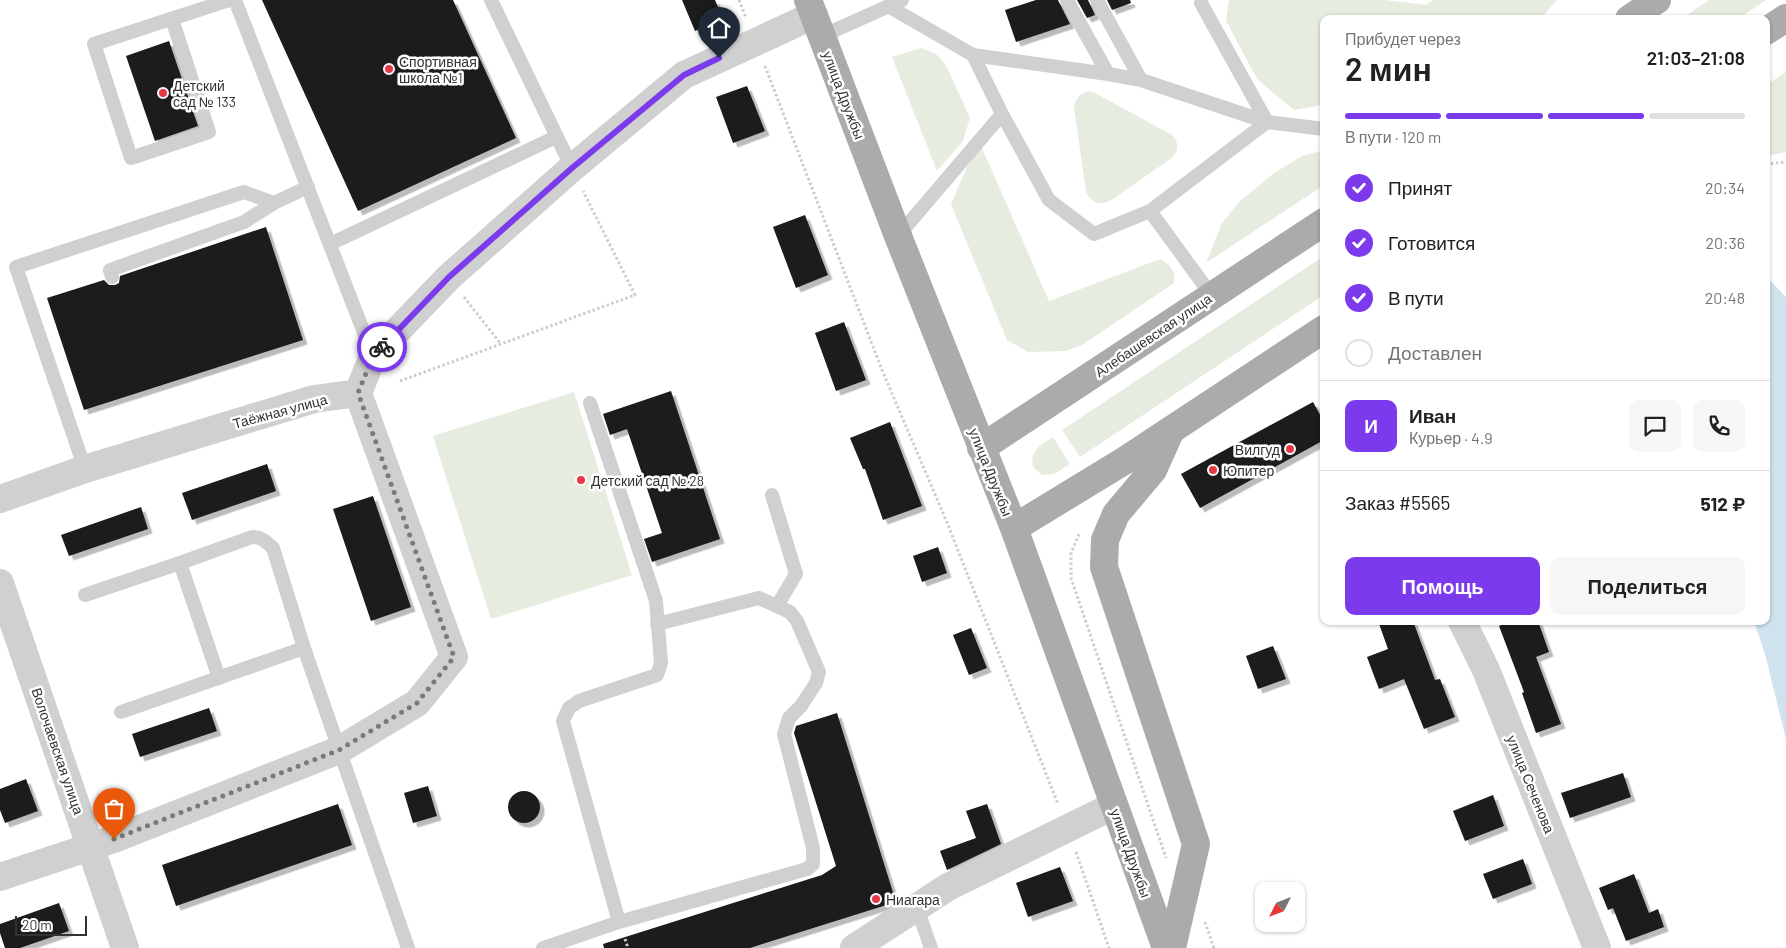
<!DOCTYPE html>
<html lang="ru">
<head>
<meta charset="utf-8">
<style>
	:root { --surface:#fff; --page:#f6f6f6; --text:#202124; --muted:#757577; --line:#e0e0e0; --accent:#7c3aed }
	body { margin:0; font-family:Barlow,sans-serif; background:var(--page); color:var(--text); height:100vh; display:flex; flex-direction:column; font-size:19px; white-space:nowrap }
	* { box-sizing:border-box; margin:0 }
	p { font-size:16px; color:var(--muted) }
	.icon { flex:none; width:28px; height:28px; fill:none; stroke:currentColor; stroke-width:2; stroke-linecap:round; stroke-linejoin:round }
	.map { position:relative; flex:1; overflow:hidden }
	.side { position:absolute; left:1320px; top:15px; width:450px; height:610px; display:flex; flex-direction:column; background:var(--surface); border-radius:10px; box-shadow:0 1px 4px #0004 }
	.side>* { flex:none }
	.needle { width:32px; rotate:228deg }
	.fabs { position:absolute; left:1255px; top:882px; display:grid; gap:10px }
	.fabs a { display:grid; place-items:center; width:50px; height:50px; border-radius:10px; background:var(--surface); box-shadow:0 1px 4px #0004; font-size:25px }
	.scale { position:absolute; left:15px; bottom:12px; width:72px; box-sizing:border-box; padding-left:5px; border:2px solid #333; border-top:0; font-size:14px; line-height:18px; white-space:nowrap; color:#333; -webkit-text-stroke:4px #fff; paint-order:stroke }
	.pin { position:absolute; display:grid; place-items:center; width:42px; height:42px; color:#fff; margin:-51px -21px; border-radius:50% 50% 50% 0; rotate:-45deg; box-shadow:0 0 5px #0007 }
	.pin .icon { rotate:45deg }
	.courier { position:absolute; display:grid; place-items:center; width:50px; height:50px; margin:-25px; border:4px solid #7c3aed; border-radius:50%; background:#fff; color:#222; box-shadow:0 1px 6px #0007 }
	.headline em { font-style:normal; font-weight:600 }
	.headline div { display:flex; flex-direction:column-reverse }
	.headline { display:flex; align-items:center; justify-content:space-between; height:85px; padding:0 25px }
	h1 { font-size:32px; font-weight:600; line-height:38px }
	.bar { display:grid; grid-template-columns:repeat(4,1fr); gap:8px 5px; align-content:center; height:60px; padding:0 25px }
	.bar i { height:6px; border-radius:4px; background:var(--line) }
	.bar .on { background:var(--accent) }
	.bar p { grid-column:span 4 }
	.line { display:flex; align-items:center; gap:12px; padding:0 25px; border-top:1px solid var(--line) }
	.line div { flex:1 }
	.round { display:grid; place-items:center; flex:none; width:52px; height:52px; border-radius:10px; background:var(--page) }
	ol { padding:0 25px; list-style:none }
	li { display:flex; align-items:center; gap:15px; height:55px }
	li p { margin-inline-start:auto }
	li .icon { padding:5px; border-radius:50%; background:var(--accent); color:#fff; stroke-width:4 }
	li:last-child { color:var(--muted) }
	li i { width:28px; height:28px; border:2px solid var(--line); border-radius:50% }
	.action { display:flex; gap:10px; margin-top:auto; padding:10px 25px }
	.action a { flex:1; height:58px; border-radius:10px; background:var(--accent); color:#fff; font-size:20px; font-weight:600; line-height:58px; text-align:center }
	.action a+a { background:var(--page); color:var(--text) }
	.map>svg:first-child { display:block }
</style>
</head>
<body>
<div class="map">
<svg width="1786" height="948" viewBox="0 0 1786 948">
	<defs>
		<filter id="shadow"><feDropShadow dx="4.5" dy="4.5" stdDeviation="0" flood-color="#0004"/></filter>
	</defs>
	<rect width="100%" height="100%" fill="#fff"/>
	<!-- green -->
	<path fill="#e6ecdf" d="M1229 0H1384L1426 5 1434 0H1557L1540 19H1324V105L1294 110 1257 79 1226 21Z
		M1709 0H1766L1738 19H1681Z
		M921 48 936 54 946 65 970 118 963 141 937 171 892 57Z
		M1786 72V152L1766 156V85Z
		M1088 91 1095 93 1172 135C1180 144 1179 152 1169 160L1110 201C1099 206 1091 203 1086 191L1074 107C1076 98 1079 94 1088 91Z
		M982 148 1049 301 1160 259C1171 265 1176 271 1174 283L1082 345 1066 351 1028 352 1007 340 951 204 974 151Z
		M1324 150V185L1206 263 1222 223 1240 201 1274 173 1302 156Z
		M1324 256V295L1080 457 1062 430Z
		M574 392 632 575 491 619 433 436Z
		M1053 437 1070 464 1054 474 1042 475 1033 467C1029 451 1042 444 1053 437Z"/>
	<!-- water -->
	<path fill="#cfe2ee" d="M1766 276 1786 297V739L1765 654 1754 621H1766Z"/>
	<!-- building -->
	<path fill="#1a1a1a" filter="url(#shadow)" d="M262 0H453L516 138 358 211Z
		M682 0H715L723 19 695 31Z
		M1036 0H1058L1070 24 1016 42 1005 10Z
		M1077 0H1088L1095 15 1087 18Z
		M1107 0H1130L1131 3 1112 10Z
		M169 41 198 126 155 141 126 56Z
		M747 86 765 131 733 143 716 97Z
		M805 215 828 275 796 288 773 227Z
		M266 227 303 340 84 410 47 298 104 280 109 285H115L119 283 120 276Z
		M844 322 866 380 836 391 815 333Z
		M671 391 720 539 652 562 644 539 662 533 627 429 610 435 603 414Z
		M1313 402 1324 422V440L1200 508 1181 474Z
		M890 422 922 506 883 520 865 469H863L850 438Z
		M267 464 276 491 192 520 182 493Z
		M373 496 411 607 371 621 333 509Z
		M141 507 148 529 69 556 61 535Z
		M938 547 947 573 922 582 913 556Z
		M1378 621H1413L1435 680 1440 679 1455 717 1424 729 1404 679 1379 689 1367 657 1388 649Z
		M1511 621H1538L1549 652 1536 657 1561 724 1536 733 1522 693 1524 692 1499 626Z
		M971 628 987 668 969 675 953 635Z
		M1273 646 1286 679 1258 689 1246 656Z
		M209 708 217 731 140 757 132 734Z
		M837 713 896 902 750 948H604L603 944 822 875 836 866 794 733 796 726Z
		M1623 773 1631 797 1570 818 1561 793Z
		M26 779 38 811 5 823 0 810V789Z
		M428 786 437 816 413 823 404 793Z
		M508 807a16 16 0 1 1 32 0a16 16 0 1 1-32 0Z
		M1493 795 1504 826 1465 841 1453 811Z
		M338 804 352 845 176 906 162 865Z
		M987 804 1001 844 947 870 940 851 976 838 966 811Z
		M1523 859 1532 884 1493 899 1483 874Z
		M1060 867 1073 901 1028 917 1016 883Z
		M1634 874 1649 913 1658 909 1664 927 1626 941 1613 908 1608 910 1599 888Z
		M59 903 69 931 20 948H5L0 933V924Z"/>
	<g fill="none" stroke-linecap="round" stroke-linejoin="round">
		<!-- path -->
		<path stroke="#cdcdcd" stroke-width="3" stroke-dasharray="2.5 2.5" stroke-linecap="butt" d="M739 0 746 18
			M765 66 882 370 946 520 1058 804
			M1766 164 1786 162
			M464 297 500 343
			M400 381 635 295 583 191
			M1079 534 1071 553V578L1166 858
			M1076 852 1109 948
			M1205 922 1214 948
			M625 939 628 948"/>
		<!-- service -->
		<path stroke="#d0d0d0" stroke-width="14" d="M235 0 373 356
			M491 0 572 168
			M1067 0 1108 74
			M1097 0 1141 80
			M888 6 973 55 1002 114 1049 200 1094 234 1150 211 1267 122 1201 3
			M172 19 209 132 131 158 94 44 229 0
			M822 36 902 0
			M973 55 1108 74 1141 80 1267 122 1324 129
			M1150 211 1212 296
			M898 236 1002 114
			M330 244 556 137
			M112 277 110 270 244 222 274 203
			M590 403 656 601 661 663 657 675 579 701 569 708 563 721 619 922
			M85 469 16 267 244 192 274 203 308 187
			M772 495 796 574 777 606
			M180 563 219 678
			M85 595 180 563 252 537C262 537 266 542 273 548L304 648 408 948
			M121 712 304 648
			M917 908 931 948
			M543 948 619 922 807 869 813 864V848L784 734 789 718 801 706 816 683 819 672 797 621 790 612 759 598 657 624"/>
		<!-- minor -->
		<path stroke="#d0d0d0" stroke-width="28" d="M0 499 85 469 314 399 358 393 373 356 449 277 572 168 684 75 814 15
			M0 583 125 948
			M1462 621 1486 670 1597 948
			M0 877 114 839 339 750 417 703 454 657 358 393
			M854 948 948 887 1113 806"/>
		<!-- primary -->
		<path stroke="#ababab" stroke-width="28" d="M808 0 898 236 1014 528 1166 948
			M1629 19 1657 0
			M1766 31 1786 18
			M1171 430 1153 470 1116 514 1105 540 1104 567 1196 844 1172 948
			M981 448 1324 222
			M1014 528 1124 461 1324 329"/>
	</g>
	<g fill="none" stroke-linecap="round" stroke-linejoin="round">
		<!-- done -->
		<path stroke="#7a7a7a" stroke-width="5" stroke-dasharray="0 9" d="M114 839 339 750 417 703 454 657 358 393 373 356 382 347"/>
		<!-- route -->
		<path stroke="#7c3aed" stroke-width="6" d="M382 347 449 277 572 168 684 75 719 58"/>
	</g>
	<!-- markers -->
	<g fill="#e63946" stroke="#fff" stroke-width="2">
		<circle cx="389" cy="69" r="5"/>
		<circle cx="163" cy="93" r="5"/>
		<circle cx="1290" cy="449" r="5"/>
		<circle cx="1213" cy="470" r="5"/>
		<circle cx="581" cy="480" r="5"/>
		<circle cx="876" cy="899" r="5"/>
	</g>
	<g text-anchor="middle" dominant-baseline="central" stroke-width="5" stroke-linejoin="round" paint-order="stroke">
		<!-- poi labels -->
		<g font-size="14" fill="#333" stroke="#fff" text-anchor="start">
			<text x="399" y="61">Спортивная<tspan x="399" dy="16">школа №1</tspan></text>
			<text x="173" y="85">Детский<tspan x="173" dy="16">сад № 133</tspan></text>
			<text x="1280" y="449" text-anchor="end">Вилгуд</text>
			<text x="1223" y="470">Юпитер</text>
			<text x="591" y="480">Детский сад № 28</text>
			<text x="886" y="899">Ниагара</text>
		</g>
		<!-- street labels -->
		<g font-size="14" fill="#333" stroke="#fff">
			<text transform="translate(844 95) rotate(69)">улица Дружбы</text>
			<text transform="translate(1153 335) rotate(-34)">Алебашевская улица</text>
			<text transform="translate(280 411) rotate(-15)">Таёжная улица</text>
			<text transform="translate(991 472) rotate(68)">улица Дружбы</text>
			<text transform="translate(58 751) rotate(71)">Волочаевская улица</text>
			<text transform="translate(1531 784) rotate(68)">улица Сеченова</text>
			<text transform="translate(1131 853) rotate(70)">улица Дружбы</text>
		</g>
	</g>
</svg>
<div class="fabs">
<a><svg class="needle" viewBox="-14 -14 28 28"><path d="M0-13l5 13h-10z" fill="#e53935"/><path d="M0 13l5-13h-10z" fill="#757577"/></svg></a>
</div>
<div class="scale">20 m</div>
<div class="pin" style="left:114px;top:839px;background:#ea580c"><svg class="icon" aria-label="bag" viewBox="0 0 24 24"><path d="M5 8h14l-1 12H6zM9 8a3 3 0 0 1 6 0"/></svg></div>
<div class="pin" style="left:719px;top:58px;background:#1f2937"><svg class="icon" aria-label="home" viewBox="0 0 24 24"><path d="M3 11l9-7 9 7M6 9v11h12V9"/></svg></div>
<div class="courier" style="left:382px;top:347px"><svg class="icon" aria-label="bike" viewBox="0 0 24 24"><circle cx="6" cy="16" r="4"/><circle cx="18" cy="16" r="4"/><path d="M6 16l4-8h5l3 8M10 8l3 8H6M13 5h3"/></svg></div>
<section class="side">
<div class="headline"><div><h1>2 мин</h1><p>Прибудет через</p></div><em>21:03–21:08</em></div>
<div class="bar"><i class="on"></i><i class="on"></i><i class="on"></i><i></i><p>В пути · 120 m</p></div>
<ol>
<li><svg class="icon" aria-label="check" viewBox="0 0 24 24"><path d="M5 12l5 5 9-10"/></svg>Принят<p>20:34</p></li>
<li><svg class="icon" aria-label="check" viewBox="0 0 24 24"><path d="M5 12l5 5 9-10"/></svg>Готовится<p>20:36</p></li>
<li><svg class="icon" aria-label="check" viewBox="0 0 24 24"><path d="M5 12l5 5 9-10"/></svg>В пути<p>20:48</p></li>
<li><i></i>Доставлен</li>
</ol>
<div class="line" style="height:90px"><b class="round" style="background:var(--accent);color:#fff">И</b><div><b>Иван</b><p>Курьер · 4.9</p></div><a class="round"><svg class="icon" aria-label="chat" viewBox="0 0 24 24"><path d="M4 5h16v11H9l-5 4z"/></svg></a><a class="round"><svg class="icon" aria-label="phone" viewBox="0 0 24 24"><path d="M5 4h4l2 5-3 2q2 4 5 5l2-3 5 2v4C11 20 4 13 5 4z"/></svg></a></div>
<div class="line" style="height:65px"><div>Заказ #5565</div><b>512 ₽</b></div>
<div class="action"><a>Помощь</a><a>Поделиться</a></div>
</section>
</div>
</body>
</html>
